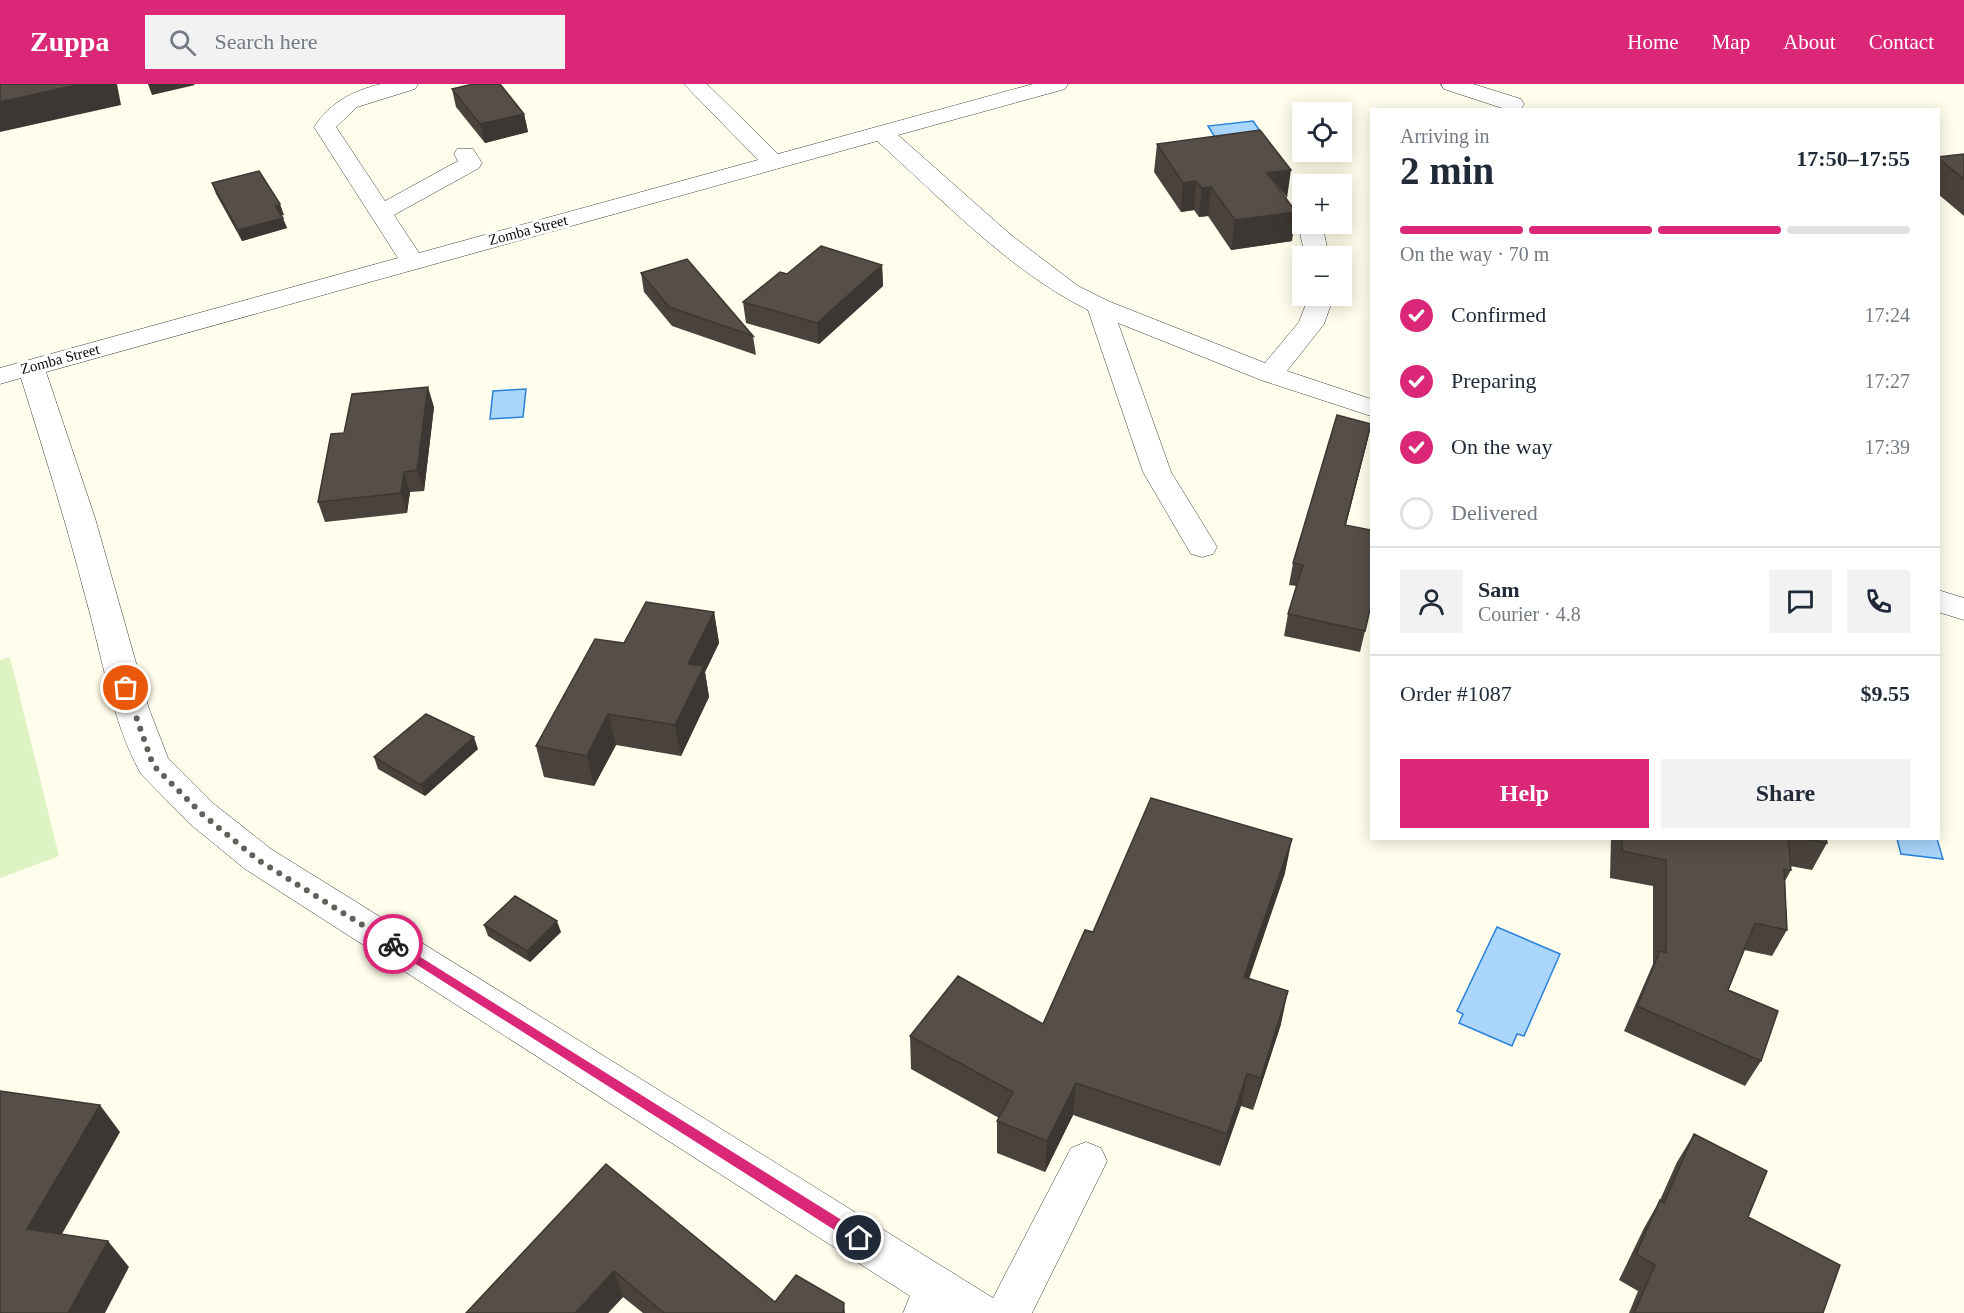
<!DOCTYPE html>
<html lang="en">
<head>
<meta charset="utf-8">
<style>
	:root { --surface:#fff; --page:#f2f2f3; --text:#1f2937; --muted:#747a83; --line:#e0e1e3; --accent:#db2777 }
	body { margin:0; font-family:"Times New Roman",serif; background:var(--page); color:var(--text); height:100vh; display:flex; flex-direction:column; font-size:22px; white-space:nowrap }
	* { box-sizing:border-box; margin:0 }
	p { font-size:20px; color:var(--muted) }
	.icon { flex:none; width:33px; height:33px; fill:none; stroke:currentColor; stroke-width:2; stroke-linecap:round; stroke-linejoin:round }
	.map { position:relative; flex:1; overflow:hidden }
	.side { position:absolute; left:1370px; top:24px; width:570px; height:732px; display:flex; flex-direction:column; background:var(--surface); border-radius:0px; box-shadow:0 3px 15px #0003 }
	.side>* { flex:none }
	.fabs { position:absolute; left:1292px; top:18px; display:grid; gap:12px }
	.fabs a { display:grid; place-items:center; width:60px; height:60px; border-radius:0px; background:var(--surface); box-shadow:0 3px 15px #0003; font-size:30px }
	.pin { position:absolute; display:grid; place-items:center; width:51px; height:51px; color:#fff; margin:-26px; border:3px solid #fff; border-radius:50%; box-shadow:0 2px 6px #0007 }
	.courier { position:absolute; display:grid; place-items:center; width:60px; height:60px; margin:-30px; border:4px solid #db2777; border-radius:50%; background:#fff; color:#222; box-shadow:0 2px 8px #0007 }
	.head em { font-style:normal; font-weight:800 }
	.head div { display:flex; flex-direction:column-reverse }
	.head { display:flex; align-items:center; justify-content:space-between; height:102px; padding:0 30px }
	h1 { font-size:39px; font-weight:800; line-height:45px }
	.bar { display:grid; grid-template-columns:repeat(4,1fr); gap:9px 6px; align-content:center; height:72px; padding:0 30px }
	.bar i { height:8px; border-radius:4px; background:var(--line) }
	.bar .current { background:var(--accent) }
	.bar p { grid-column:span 4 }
	.line { display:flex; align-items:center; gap:15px; padding:0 30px; border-top:2px solid var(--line) }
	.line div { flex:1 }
	.round { display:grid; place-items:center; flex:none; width:63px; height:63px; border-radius:0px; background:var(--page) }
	ol { padding:0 30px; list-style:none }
	li { display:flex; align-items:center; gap:18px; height:66px }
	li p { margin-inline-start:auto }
	li .icon { padding:6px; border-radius:50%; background:var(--accent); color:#fff; stroke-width:4 }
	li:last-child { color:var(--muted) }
	li i { width:33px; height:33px; border:3px solid var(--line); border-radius:50% }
	.primary-button { display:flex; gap:12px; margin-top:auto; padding:12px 30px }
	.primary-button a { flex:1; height:69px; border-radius:0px; background:var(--accent); color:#fff; font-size:24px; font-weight:800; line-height:69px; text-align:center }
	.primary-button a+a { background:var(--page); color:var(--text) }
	header { display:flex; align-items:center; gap:36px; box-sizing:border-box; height:84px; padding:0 30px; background:var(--accent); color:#fff }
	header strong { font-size:28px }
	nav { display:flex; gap:33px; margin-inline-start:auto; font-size:21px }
	.search { width:420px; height:54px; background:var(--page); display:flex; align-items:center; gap:15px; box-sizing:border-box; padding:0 21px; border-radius:0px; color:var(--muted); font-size:22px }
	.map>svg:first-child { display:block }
</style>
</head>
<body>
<header>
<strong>Zuppa</strong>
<div class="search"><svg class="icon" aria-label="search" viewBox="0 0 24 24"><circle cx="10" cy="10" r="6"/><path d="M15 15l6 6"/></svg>Search here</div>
<nav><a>Home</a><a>Map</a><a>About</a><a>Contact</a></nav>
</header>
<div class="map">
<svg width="1964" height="1229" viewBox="0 0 1964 1229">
	<rect width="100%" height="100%" fill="#fffdeb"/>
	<!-- pitch -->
	<path fill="#def3c3" d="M10 573 59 772 0 794V576Z"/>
	<!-- water -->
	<path fill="#aad5fc" stroke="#2a82da" stroke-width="1.5" d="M1253 37 1262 50 1216 55 1208 42Z
		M526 305 523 333 490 335 493 307Z
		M1897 755H1937L1943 775 1901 770Z
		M1497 843 1560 870 1524 952 1517 950 1512 962 1459 939 1463 930 1457 927Z"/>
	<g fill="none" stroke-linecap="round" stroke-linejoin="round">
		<defs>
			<path id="minor" d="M381 0H418L415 5 357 23 336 43 385 117 458 77 454 70 457 65H473L482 79 479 84 394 131 419 169 758 76 684 0H707L778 70 1033 0H1068L1065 5 898 51 1011 151 1078 202 1108 217 1265 279 1299 238 1309 212H1334L1324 240 1287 287 1371 315V332L1261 296 1118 239 1171 388 1217 463 1213 470 1202 473 1191 470 1143 388 1088 226C1008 186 943 116 877 57L46 288 95 434 149 625 168 674 214 720 271 765 993 1214 1071 1064 1086 1058 1101 1064 1107 1077 1032 1229H903L910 1212 245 785 190 740 141 690C112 638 102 572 86 515 67 441 44 368 21 294L0 300V284L398 174 314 43C331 18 352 7 381 0Z
				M1441 0H1473L1521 15 1524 20 1521 25H1505L1444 5Z
				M1302 135V140H1322L1329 172H1305L1298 140Z
				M1938 506 1964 514V536L1938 528Z"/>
		</defs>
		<!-- minor casing -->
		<use href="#minor" stroke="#3f3f3f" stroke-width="1"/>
		<!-- minor -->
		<use href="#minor" fill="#fff" fill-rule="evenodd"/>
	</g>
	<!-- wall -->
	<path fill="#4a433d" d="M452 5 524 30 528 48 485 59 456 23Z
		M1157 60 1287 114 1292 157 1231 166 1208 132 1199 133 1194 126 1181 128 1154 88Z
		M1964 70V132L1938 110V73Z
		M212 99 284 131H281L287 144 242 157 216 110Z
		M882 181 883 202 819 260 746 239 743 218 787 190Z
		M641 189 753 252 756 271 672 242 644 208Z
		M434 323 424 407 410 408 407 429 325 438 318 418 344 349Z
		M1371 340 1366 362 1346 441 1371 522 1360 568 1284 552 1288 530 1296 502 1289 501 1293 479Z
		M714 528 719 559 705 588 709 613 681 672 616 661 594 702 544 693 536 662 624 559Z
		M478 665 425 712 378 685 374 673Z
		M1611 754H1826L1827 759 1812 786 1790 782 1791 786 1785 797 1787 846 1772 872 1744 866 1728 906 1761 977 1745 1002 1624 947 1653 880V802L1610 794Z
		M1285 789 1249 895 1281 940 1253 1026 1241 1022 1220 1082 1073 1031 1045 1088 997 1069V1037L999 1034 911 985 910 952 1043 940 1093 848Z
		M484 841 561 848 530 878 488 852Z
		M1694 1050 1748 1133 1823 1229H1629L1638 1207 1619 1196 1644 1144 1660 1116 1677 1078Z
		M606 1080 775 1218 844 1219 845 1229H643L623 1213 608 1229Z"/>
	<!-- shaded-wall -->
	<path fill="#3c3732" d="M81 0H117L121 21 0 48V18Z
		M148 0H194L195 1 152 11Z
		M524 30 528 48 485 59 480 40Z
		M1291 86 1287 114 1267 89Z
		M1196 97 1194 126 1181 128 1183 99Z
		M1211 103 1208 132 1199 133 1202 104Z
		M280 120 284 131 279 132 275 122Z
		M1296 128 1292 157 1231 166 1235 136Z
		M283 134 287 144 242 157 238 146Z
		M882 181 883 202 819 260 817 239Z
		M428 303 434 323 424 407 417 386Z
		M1371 340 1366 362 1340 463 1345 441Z
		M404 388 410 408 407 429 401 409Z
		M714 528 719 559 705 588 709 613 681 672 675 641 688 580Z
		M608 630 616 661 594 702 587 672Z
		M474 653 478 665 425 712 421 701Z
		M1292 755 1285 789 1238 926 1244 893Z
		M557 837 561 848 530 878 527 867Z
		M1288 907 1281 940 1253 1026 1261 994Z
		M1247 990 1241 1022 1220 1082 1227 1050Z
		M1076 999 1073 1031 1045 1088 1047 1057Z
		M100 1021 120 1048 50 1171 27 1145Z
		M108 1157 129 1183 105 1229H68Z
		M614 1187 623 1213 608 1229H575Z"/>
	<!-- building -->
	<path fill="#564e47" stroke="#3c3732" stroke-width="1.5" d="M0 0H81L0 18Z
		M473 0H500L524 30 480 40 452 5Z
		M1260 46 1291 86 1267 89 1296 128 1235 136 1211 103 1202 104 1196 97 1183 99 1157 60Z
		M1964 70V95L1938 74V73Z
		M259 87 280 120 275 122 283 134 238 146 212 99Z
		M821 162 882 181 817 239 743 218 780 188 787 190Z
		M687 175 753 252 669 223 641 189Z
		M428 303 417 386 404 388 401 409 318 418 331 350 344 349 352 310Z
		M1337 331 1371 340 1345 441 1371 446V521L1365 547 1288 530 1303 481 1293 479Z
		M646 518 714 528 688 580 704 582 675 641 608 630 587 672 536 662 595 555 624 559Z
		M426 630 474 653 421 701 374 673Z
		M1151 714 1292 755 1244 893 1288 907 1261 994 1247 990 1227 1050 1076 999 1047 1057 997 1037 1013 1008 910 952 958 892 1043 940 1085 846 1093 848Z
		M1622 754H1788L1791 786 1784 785 1787 846 1755 839 1728 906 1778 927 1761 977 1637 922 1660 867 1666 869V776L1622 767Z
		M1803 754H1826L1827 759Z
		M515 812 557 837 527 867 484 841Z
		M0 1007 100 1021 27 1145 108 1157 68 1229H0Z
		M1694 1050 1767 1087 1748 1133 1840 1181 1823 1229H1634L1655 1181 1636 1170 1660 1116 1664 1119Z
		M606 1080 775 1218 796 1191 844 1219 843 1229H664L614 1187 575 1229H466Z"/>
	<!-- route -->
	<path fill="#db2777" d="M393 856 864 1150V1159H855L389 863 387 860Z"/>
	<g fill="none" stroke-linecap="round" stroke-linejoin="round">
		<!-- done -->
		<path stroke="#61605a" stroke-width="6" stroke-dasharray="0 10.8" d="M126 604 153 681 202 730 258 776 393 860"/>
	</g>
	<g text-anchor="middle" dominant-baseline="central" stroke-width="6" stroke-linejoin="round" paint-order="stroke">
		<!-- far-street labels -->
		<g font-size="15" fill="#0c0c0c" stroke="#fff">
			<text transform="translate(528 146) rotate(-15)">Zomba Street</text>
			<text transform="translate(60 275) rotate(-15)">Zomba Street</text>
		</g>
	</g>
</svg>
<div class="fabs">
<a><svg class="icon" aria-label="locate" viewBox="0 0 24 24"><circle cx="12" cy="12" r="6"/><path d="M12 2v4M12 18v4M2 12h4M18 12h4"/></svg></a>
<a>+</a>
<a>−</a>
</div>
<div class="pin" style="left:126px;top:604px;background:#ea580c"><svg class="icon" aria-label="bag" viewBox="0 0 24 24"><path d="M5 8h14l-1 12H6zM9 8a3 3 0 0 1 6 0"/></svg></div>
<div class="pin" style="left:859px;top:1154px;background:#1f2937"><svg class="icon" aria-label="home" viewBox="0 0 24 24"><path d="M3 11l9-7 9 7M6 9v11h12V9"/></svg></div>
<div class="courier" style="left:393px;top:860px"><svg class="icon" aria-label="bike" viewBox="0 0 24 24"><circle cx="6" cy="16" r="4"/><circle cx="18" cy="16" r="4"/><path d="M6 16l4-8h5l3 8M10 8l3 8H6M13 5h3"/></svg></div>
<section class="side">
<div class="head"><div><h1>2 min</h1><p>Arriving in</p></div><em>17:50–17:55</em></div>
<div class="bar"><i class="current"></i><i class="current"></i><i class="current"></i><i></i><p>On the way · 70 m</p></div>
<ol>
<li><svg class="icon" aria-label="check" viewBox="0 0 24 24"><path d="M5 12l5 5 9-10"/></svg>Confirmed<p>17:24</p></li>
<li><svg class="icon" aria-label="check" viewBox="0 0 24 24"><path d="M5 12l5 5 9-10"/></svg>Preparing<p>17:27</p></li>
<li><svg class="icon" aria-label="check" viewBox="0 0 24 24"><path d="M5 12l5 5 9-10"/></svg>On the way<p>17:39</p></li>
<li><i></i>Delivered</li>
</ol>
<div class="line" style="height:108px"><a class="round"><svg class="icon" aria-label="person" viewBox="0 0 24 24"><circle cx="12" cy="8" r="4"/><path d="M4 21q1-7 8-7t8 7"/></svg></a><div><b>Sam</b><p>Courier · 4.8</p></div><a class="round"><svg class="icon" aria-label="chat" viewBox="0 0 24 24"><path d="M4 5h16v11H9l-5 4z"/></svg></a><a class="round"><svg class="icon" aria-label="phone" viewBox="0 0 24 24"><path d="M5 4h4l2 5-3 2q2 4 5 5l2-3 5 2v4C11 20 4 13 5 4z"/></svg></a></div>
<div class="line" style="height:78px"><div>Order #1087</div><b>$9.55</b></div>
<div class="primary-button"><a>Help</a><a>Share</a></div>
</section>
</div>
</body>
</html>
